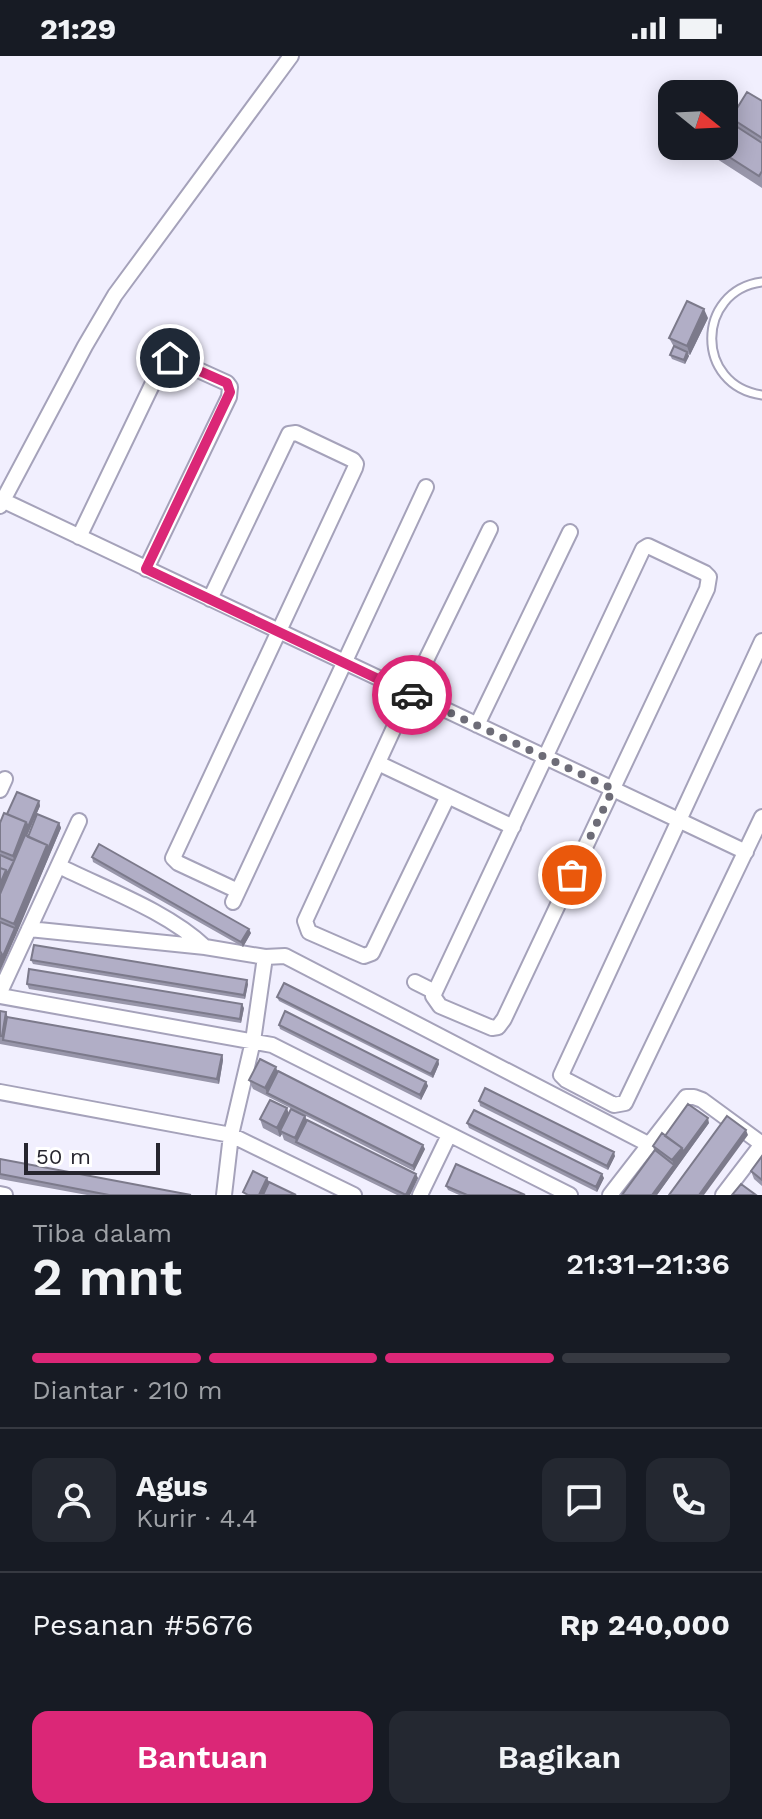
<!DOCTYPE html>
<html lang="id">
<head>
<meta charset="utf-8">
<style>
	:root { --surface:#171b24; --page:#242831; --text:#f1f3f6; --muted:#9ea1a6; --line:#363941; --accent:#db2777 }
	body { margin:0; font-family:"Work Sans",sans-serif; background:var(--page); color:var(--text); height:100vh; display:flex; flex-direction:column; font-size:30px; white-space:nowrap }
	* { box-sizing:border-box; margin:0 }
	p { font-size:26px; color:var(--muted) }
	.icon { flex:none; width:44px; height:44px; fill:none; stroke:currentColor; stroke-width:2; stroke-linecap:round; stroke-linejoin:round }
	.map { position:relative; height:1139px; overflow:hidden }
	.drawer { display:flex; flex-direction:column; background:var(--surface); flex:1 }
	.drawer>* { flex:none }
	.needle { width:52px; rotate:108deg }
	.controls { position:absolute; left:658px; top:24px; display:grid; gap:16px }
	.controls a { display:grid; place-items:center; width:80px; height:80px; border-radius:16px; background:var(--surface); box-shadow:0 4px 20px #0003; font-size:40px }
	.scale { position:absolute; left:24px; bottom:20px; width:136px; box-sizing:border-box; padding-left:8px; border:4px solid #26252e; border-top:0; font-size:22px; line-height:28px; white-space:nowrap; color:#26252e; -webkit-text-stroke:6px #fff; paint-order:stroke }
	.pin { position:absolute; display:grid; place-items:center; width:68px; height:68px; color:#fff; margin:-34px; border:4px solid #fff; border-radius:50%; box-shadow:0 2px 8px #0007 }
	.courier { position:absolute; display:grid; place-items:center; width:80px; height:80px; margin:-40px; border:6px solid #db2777; border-radius:50%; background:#fff; color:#222; box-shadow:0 2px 10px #0007 }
	.summary em { font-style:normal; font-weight:600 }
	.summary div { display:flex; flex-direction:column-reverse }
	.summary { display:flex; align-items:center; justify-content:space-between; height:136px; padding:0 32px }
	h1 { font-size:52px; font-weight:600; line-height:60px }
	.bar { display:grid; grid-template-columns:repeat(4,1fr); gap:12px 8px; align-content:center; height:96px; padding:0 32px }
	.bar i { height:10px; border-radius:6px; background:var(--line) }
	.bar .selected { background:var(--accent) }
	.bar p { grid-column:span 4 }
	.line { display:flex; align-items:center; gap:20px; padding:0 32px; border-top:2px solid var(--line) }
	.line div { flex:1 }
	.round { display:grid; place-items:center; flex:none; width:84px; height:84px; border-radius:16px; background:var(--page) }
	.primary-button { display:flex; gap:16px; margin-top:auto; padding:16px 32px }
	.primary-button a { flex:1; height:92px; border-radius:16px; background:var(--accent); color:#fff; font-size:32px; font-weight:600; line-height:92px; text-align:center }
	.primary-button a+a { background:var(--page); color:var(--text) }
	.status { display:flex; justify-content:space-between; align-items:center; height:56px; padding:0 40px; background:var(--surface); direction:ltr }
	.status svg { height:22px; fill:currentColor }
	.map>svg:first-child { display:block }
</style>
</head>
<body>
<div class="status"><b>21:29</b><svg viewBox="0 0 49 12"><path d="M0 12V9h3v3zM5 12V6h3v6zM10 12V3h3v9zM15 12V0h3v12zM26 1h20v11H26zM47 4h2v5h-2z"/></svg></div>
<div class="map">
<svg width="762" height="1139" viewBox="0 0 762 1139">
	<rect width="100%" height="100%" fill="#f1effe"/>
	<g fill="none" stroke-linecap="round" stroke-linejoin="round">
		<defs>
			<path id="lane" d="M762 226C695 235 695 330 762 339"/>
			<path id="street" d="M0 443 746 796
				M0 450 85 290 115 239 291 0
				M79 481 164 304 174 303 227 327 230 331 229 341 146 513
				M648 490 705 517 709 521 707 533 504 963 498 971 492 972 440 950 433 940 643 493Z
				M210 543 289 378 296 377 353 404 356 408 355 412 173 802 178 807 238 835
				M762 585 561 1019 566 1024 614 1049 625 1047 762 761
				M477 669 570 476
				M378 707 513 771
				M0 734 5 723
				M448 740 372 897 364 900 309 876 305 865 410 637 490 473
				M59 810C105 833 167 855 205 891
				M233 846 426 431
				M29 873 205 891 265 901 285 900 648 1088
				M415 926 435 936
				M0 936 79 765
				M0 940 272 989 570 1139
				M0 1036 231 1079 354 1139
				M0 1138 5 1139
				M224 1139 231 1079 253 985 265 901
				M420 1139 449 1079
				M610 1139 686 1041H694L702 1044 762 1088
				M723 1139 762 1088"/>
		</defs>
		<!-- lane casing -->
		<use href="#lane" stroke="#a5a2ba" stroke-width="11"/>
		<!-- street casing -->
		<use href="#street" stroke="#a5a2ba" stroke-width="18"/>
		<!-- lane -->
		<use href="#lane" stroke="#fff" stroke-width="7"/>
		<!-- street -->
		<use href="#street" stroke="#fff" stroke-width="14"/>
	</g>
	<!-- wall -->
	<path fill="#9896aa" d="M762 45V132L717 103 712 90 733 68 731 62Z
		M708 262 690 299 688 298 689 300 685 308 672 303 670 299 674 291 669 282Z
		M39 745 40 750 27 780 59 767 61 772 0 915V767L7 758Z
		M92 801 251 877 243 891 93 806Z
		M31 904 248 928 245 943 33 908Z
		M27 928 244 952 241 967 29 933Z
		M277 941 438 1004 439 1008 433 1022 279 945Z
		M0 955 6 956 7 961 222 999 223 1004 219 1028 0 988Z
		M279 969 426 1026 428 1030 421 1044 280 973Z
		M278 1015 425 1093 414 1115 253 1033 249 1024Z
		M479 1045 615 1100 608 1114 480 1050Z
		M289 1058 305 1060 307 1064 418 1122 410 1139H397L284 1084 282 1078 280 1081 263 1072 260 1063Z
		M467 1067 604 1122 597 1136 469 1072Z
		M709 1067 657 1139 654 1094 653 1090 665 1080Z
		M762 1100V1130L754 1123 751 1115Z
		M0 1103 191 1139H87L0 1123Z
		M446 1130 525 1139H459L448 1134Z"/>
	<!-- shaded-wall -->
	<path fill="#7c7a8b" d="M704 253 708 262 690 299 687 290Z
		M687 296 689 300 685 308 684 304Z
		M39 745 40 750 29 775 28 771Z
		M26 766 29 775 0 845V828L6 814 14 805 13 800Z
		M59 767 61 772 17 877 14 868 47 789Z
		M15 872 17 877 0 915V899Z
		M249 873 251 877 243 891 241 886Z
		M247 924 248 928 245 943 244 939Z
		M242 948 244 952 241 967 240 963Z
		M6 956 9 965 3 984 2 980Z
		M222 999 223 1004 219 1028 217 1023Z
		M438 1004 439 1008 433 1022 431 1018Z
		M276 1011 279 1020 267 1037 265 1032Z
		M426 1026 428 1030 421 1044 420 1039Z
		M287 1052 290 1061 280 1075 282 1078 280 1081 277 1072Z
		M305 1060 308 1069 296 1086 295 1082Z
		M708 1062 709 1067 685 1100 683 1096Z
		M746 1074 748 1079 704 1139H699Z
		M423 1089 425 1093 414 1115 413 1110Z
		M682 1092 685 1100 657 1139H652L674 1109 672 1104Z
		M614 1096 615 1100 608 1114 607 1110Z
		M416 1118 418 1122 410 1139H406Z
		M602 1118 604 1122 597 1136 596 1131Z
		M267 1122 271 1130 266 1139H259Z"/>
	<!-- building -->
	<path fill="#b1aec6" stroke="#7c7a8b" stroke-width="2" d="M747 36 762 45V82L731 62Z
		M728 65 762 87V115L759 120 712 90H724V72Z
		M687 245 704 253 687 290 669 282Z
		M674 290 687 296 684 304 670 299Z
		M17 736 39 745 28 771 26 766 7 758Z
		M4 757 26 766 13 800 0 795V767Z
		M37 758 59 767 48 793 47 789 28 781Z
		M25 779 47 789 14 868 0 862V838Z
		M99 788 249 873 241 886 92 801Z
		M0 799 14 805 7 818 6 814 0 812Z
		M0 812 6 814 0 828Z
		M0 866 15 872 3 900 0 895Z
		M34 889 247 924 244 939 31 904Z
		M29 913 242 948 240 963 27 928Z
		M284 927 438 1004 431 1018 277 941Z
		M0 955 6 956 2 980H0Z
		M285 955 426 1026 420 1039 279 969Z
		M7 961 222 999 217 1023 3 984Z
		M260 1003 276 1011 265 1032 249 1024Z
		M278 1015 423 1089 413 1110 267 1037Z
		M485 1032 614 1096 607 1110 479 1045Z
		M270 1044 287 1052 277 1072 260 1063Z
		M688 1048 708 1062 683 1096 682 1092 665 1080Z
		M291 1053 305 1060 295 1082 280 1075Z
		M474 1054 602 1118 596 1131 467 1067Z
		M727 1060 746 1074 699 1139H669Z
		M307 1064 416 1118 406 1139 296 1086Z
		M662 1077 682 1092 672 1104 653 1090Z
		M655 1094 674 1109 652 1139H622Z
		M762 1100V1124L751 1115Z
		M0 1103 191 1139H109L0 1118Z
		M456 1108 525 1139H467L446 1130Z
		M253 1115 267 1122 259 1139H248L243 1136Z
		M269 1126 296 1139H263Z
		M741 1128 756 1139H732Z"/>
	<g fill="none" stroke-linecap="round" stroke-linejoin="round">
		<!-- done -->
		<path stroke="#6d6c77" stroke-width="8" stroke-dasharray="0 14.4" d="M412 639 613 733 572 819"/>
		<!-- route -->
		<path stroke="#db2777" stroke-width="10" d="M170 302 227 327 230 336 146 513 412 639"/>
	</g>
</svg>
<div class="controls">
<a><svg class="needle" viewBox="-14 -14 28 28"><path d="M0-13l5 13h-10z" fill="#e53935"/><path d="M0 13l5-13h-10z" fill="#9ea1a6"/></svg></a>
</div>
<div class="scale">50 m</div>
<div class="pin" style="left:572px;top:819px;background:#ea580c"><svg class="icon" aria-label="bag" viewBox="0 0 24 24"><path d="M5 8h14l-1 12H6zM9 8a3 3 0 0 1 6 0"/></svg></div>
<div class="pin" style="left:170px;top:302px;background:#1f2937"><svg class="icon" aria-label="home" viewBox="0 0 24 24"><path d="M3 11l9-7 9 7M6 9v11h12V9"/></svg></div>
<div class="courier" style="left:412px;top:639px"><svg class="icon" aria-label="car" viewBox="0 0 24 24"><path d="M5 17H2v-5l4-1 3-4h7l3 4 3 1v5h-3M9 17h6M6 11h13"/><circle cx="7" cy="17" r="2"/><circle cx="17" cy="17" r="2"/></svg></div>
</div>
<section class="drawer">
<div class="summary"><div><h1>2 mnt</h1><p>Tiba dalam</p></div><em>21:31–21:36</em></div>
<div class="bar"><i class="selected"></i><i class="selected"></i><i class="selected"></i><i></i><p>Diantar · 210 m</p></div>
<div class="line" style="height:144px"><a class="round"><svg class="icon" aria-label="person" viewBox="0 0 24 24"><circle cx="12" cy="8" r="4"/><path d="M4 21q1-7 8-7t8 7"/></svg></a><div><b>Agus</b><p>Kurir · 4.4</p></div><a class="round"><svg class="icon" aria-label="chat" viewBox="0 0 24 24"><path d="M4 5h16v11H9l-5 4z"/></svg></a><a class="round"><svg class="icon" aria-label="phone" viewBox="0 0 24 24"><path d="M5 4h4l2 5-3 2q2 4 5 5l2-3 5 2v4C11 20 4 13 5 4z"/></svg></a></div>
<div class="line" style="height:104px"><div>Pesanan #5676</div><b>Rp 240,000</b></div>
<div class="primary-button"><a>Bantuan</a><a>Bagikan</a></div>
</section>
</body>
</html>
